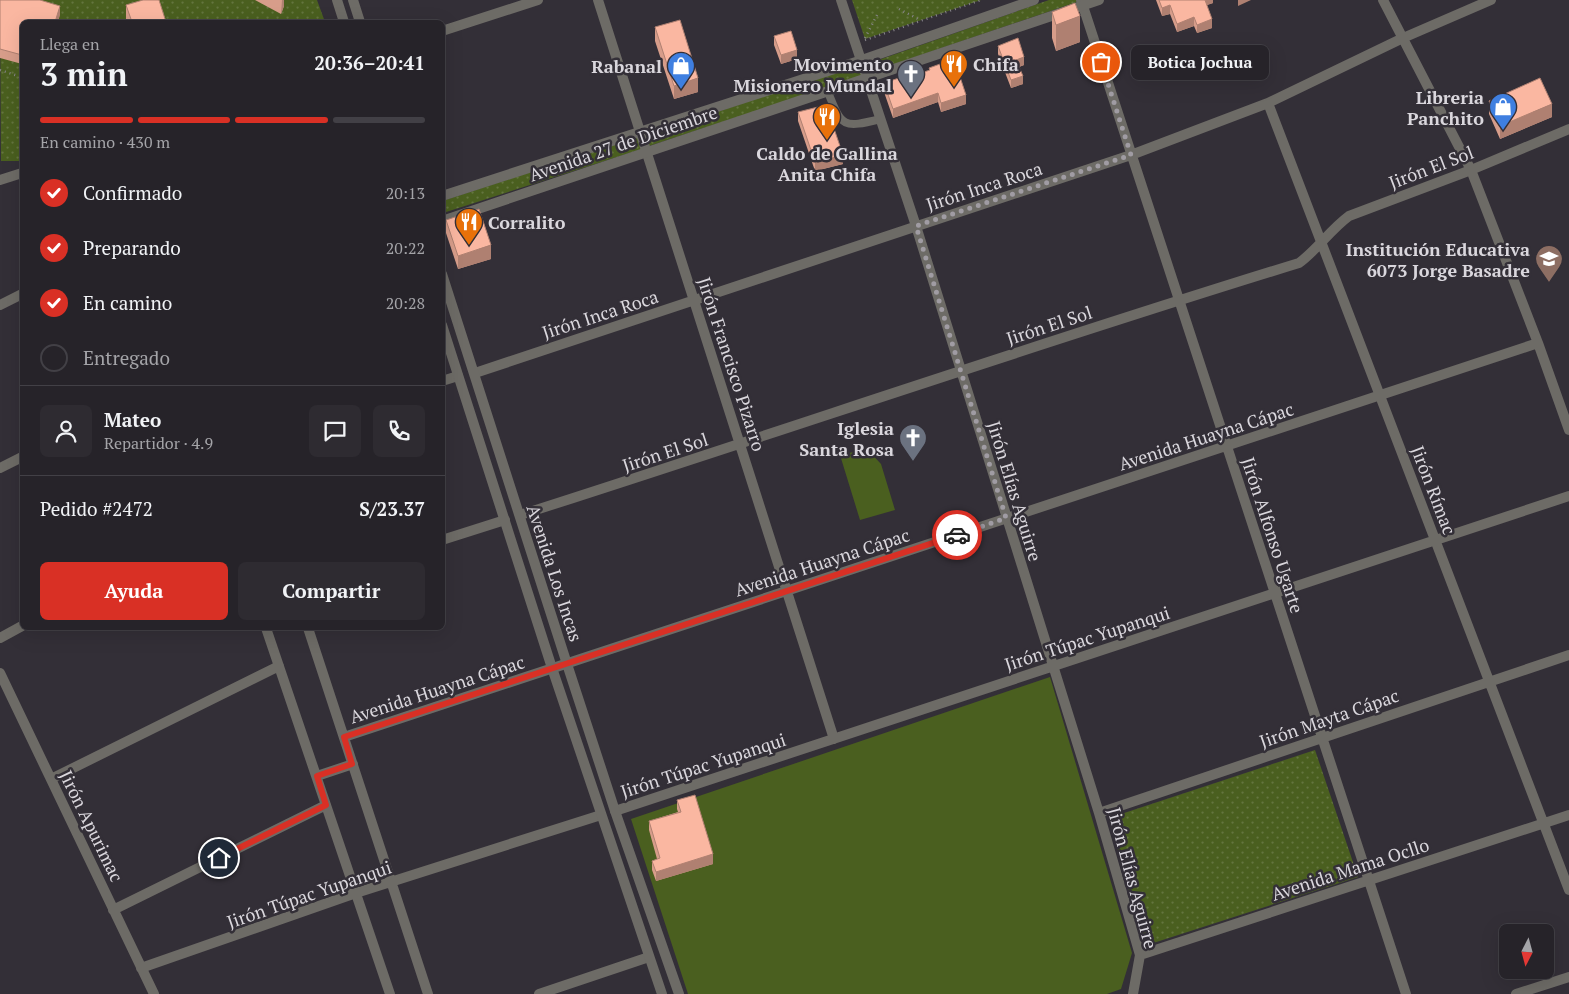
<!DOCTYPE html>
<html lang="es">
<head>
<meta charset="utf-8">
<style>
	:root { --surface:#262329; --page:#2e2b31; --text:#f1f3f6; --muted:#a4a4a8; --line:#424046; --accent:#d93025 }
	body { margin:0; font-family:"PT Serif",serif; background:var(--page); color:var(--text); height:100vh; display:flex; flex-direction:column; font-size:19px; white-space:nowrap }
	* { box-sizing:border-box; margin:0 }
	p { font-size:16px; color:var(--muted) }
	.icon { flex:none; width:28px; height:28px; fill:none; stroke:currentColor; stroke-width:2; stroke-linecap:round; stroke-linejoin:round }
	.map { position:relative; flex:1; overflow:hidden }
	.drawer { position:absolute; left:20px; top:20px; width:425px; height:610px; display:flex; flex-direction:column; background:var(--surface); border-radius:8px; box-shadow:0 5px 20px #0002,0 0 0 1px var(--line) }
	.drawer>* { flex:none }
	.needle { width:32px; rotate:186deg }
	.buttons { position:absolute; left:1499px; top:924px; display:grid; gap:10px }
	.buttons a { display:grid; place-items:center; width:55px; height:55px; border-radius:8px; background:var(--surface); box-shadow:0 5px 20px #0002,0 0 0 1px var(--line); font-size:25px }
	.pin { position:absolute; display:grid; place-items:center; width:42px; height:42px; color:#fff; margin:-21px; border:2px solid #fff; border-radius:50%; box-shadow:0 1px 5px #0007 }
	.courier { position:absolute; display:grid; place-items:center; width:50px; height:50px; margin:-25px; border:4px solid #d93025; border-radius:50%; background:#fff; color:#222; box-shadow:0 1px 6px #0007 }
	.bubble { position:absolute; height:35px; border-radius:8px; background:var(--surface); box-shadow:0 5px 20px #0002,0 0 0 1px var(--line); font-size:16px; font-weight:800; line-height:35px; text-align:center }
	.overview em { font-style:normal; font-weight:800 }
	.overview div { display:flex; flex-direction:column-reverse }
	.overview { display:flex; align-items:center; justify-content:space-between; height:85px; padding:0 20px }
	h1 { font-size:32px; font-weight:800; line-height:38px }
	.bar { display:grid; grid-template-columns:repeat(4,1fr); gap:8px 5px; align-content:center; height:60px; padding:0 20px }
	.bar i { height:6px; border-radius:4px; background:var(--line) }
	.bar .current { background:var(--accent) }
	.bar p { grid-column:span 4 }
	.line { display:flex; align-items:center; gap:12px; padding:0 20px; border-top:1px solid var(--line) }
	.line div { flex:1 }
	.round { display:grid; place-items:center; flex:none; width:52px; height:52px; border-radius:8px; background:var(--page) }
	ol { padding:0 20px; list-style:none }
	li { display:flex; align-items:center; gap:15px; height:55px }
	li p { margin-inline-start:auto }
	li .icon { padding:5px; border-radius:50%; background:var(--accent); color:#fff; stroke-width:4 }
	li:last-child { color:var(--muted) }
	li i { width:28px; height:28px; border:2px solid var(--line); border-radius:50% }
	.primary-button { display:flex; gap:10px; margin-top:auto; padding:10px 20px }
	.primary-button a { flex:1; height:58px; border-radius:8px; background:var(--accent); color:#fff; font-size:20px; font-weight:800; line-height:58px; text-align:center }
	.primary-button a+a { background:var(--page); color:var(--text) }
	.map>svg:first-child { display:block }
</style>
</head>
<body>
<div class="map">
<svg width="1569" height="994" viewBox="0 0 1569 994">
	<defs>
		<pattern id="grass-dots" width="8" height="8" patternUnits="userSpaceOnUse" patternTransform="scale(1.25)"><rect width="8" height="8" fill="#4a5f1f"/><path d="M2 2h.1M6 6h.1" fill="none" stroke="#64753f" stroke-width="1.8" stroke-linecap="round"/></pattern>
	</defs>
	<rect width="100%" height="100%" fill="#332f37"/>
	<!-- grass -->
	<path fill="url(#grass-dots)" d="M0 0H317L325 22H22V161H1Z
		M852 0H981L865 39Z
		M1049 0H1076L1077 2 871 72 870 63Z
		M858 65 862 76 649 146 645 136Z
		M638 137 642 149 443 213 442 201Z
		M1315 750 1358 877 1144 946 1109 818Z"/>
	<!-- pitch -->
	<path fill="#4a5f1f" d="M867 449 881 464 895 510 860 520 840 455Z
		M1050 677 1132 953 1121 989 1107 994H688L631 819Z"/>
	<g fill="none" stroke-linecap="round" stroke-linejoin="round">
		<!-- path -->
		<path stroke="#89868d" stroke-width="2.5" stroke-dasharray="1 4" stroke-linecap="butt" d="M899 9 920 20
			M865 38 877 15
			M865 40 981 0
			M0 70 21 77 22 82"/>
		<!-- service -->
		<path stroke="#6d6b66" stroke-width="8" d="M828 92C842 128 843 128 881 119"/>
		<!-- minor -->
		<path stroke="#6d6b66" stroke-width="10" d="M337 0 344 22
			M353 0 360 22
			M598 0 834 739
			M841 0 916 226 1099 813 1140 955 1133 994
			M1081 0 1406 994
			M1383 0 1471 170 1538 343 1569 430
			M442 31 538 0
			M1268 103 1569 890
			M0 180 22 173
			M0 305 22 294
			M475 373 1131 155 1268 103 1403 38 1491 0
			M442 381 458 376
			M0 468 22 457
			M520 515C780 432 1038 343 1299 263 1317 250 1330 230 1349 216L1471 170 1569 129
			M442 540 505 520
			M266 628 390 994
			M308 628 428 994
			M0 638 22 626
			M0 673 154 994
			M344 737 1538 343
			M317 776 353 764
			M51 779 279 666
			M615 811 1569 496
			M1099 813 1569 655
			M113 910 326 805
			M1140 955 1569 815
			M141 968 356 893 601 815
			M539 994 649 957
			M1516 994 1569 977"/>
		<!-- tertiary -->
		<path stroke="#6d6b66" stroke-width="10" d="M442 196 862 60 1034 0
			M442 221 1099 0
			M442 274 567 664 615 811 679 994
			M442 325 552 668 662 994"/>
	</g>
	<!-- wall -->
	<path fill="#d79d8a" d="M0 0 60 14 58 22H22V64L0 58Z
		M255 0H284V6L281 14Z
		M1156 0H1213V3L1207 5 1212 28 1197 33 1194 26 1177 32 1170 14 1162 16Z
		M126 5 166 22H126Z
		M1052 12 1080 42 1056 51 1052 38Z
		M655 27 698 92 674 99 655 41Z
		M774 36 797 59 781 64 774 45Z
		M998 46 1024 65 1019 67 1023 84 1011 88 998 54Z
		M929 68 966 104 941 112 938 102 893 118 884 92V83L900 80 929 71Z
		M1489 101 1552 117 1500 139 1489 114Z
		M798 112 843 164 815 171 798 121Z
		M446 220 491 259 458 269 446 233Z
		M677 800 713 864 656 881 652 870V861L657 859 649 830V821L678 812 677 809Z"/>
	<!-- shaded-wall -->
	<path fill="#af8071" d="M282 0H284V6L281 14Z
		M1204 0H1213V3L1204 6Z
		M1238 0H1251L1238 6Z
		M1170 5V14L1162 16V8Z
		M60 6V14L58 22H55Z
		M1080 16V42L1056 51V25Z
		M1194 17V26L1177 32V24Z
		M1212 19V28L1197 33V25Z
		M797 50V59L781 64V55Z
		M1024 57V65L1016 68V60Z
		M1023 76V84L1011 88V80Z
		M698 78V92L674 99V86Z
		M938 93V102L893 118V109Z
		M966 95V104L941 112V103Z
		M1552 104V117L1500 139V126Z
		M843 155V164L815 171V162Z
		M491 245V259L458 269V256Z
		M713 854V864L656 881V872Z"/>
	<!-- building -->
	<path fill="#fab7a1" stroke="#af8071" d="M0 0H40L60 6 55 22H22V55L0 49Z
		M143 0H159L166 22H132L126 5Z
		M1159 0H1205L1212 19 1197 25 1194 17 1177 24 1170 5 1162 8Z
		M1075 3 1080 16 1056 25 1052 12Z
		M680 20 698 78 674 86 655 27Z
		M791 31 797 50 781 55 774 36Z
		M1018 38 1024 57 1016 60 1023 76 1011 80 998 46Z
		M954 59 966 95 941 103 938 93 893 109 884 83 899 78 900 80 930 70 929 68Z
		M1540 78 1552 104 1500 126 1489 101Z
		M826 105 843 155 815 162 798 112Z
		M479 209 491 245 458 256 446 220Z
		M695 795 713 854 656 872 652 861 660 858 649 821 681 812 677 800Z"/>
	<g fill="none" stroke-linecap="round" stroke-linejoin="round">
		<!-- done -->
		<path stroke="#a09ca3" stroke-width="5" stroke-dasharray="0 9" d="M957 535 1006 518 916 226 1131 155 1101 62"/>
		<!-- route -->
		<path stroke="#d93025" stroke-width="6" d="M219 858 326 805 317 776 352 764 344 737 957 535"/>
	</g>
	<!-- icons -->
	<defs>
		<symbol id="restaurant-pin" viewBox="-11 -11 22 30"><path d="M0 17L-7.5 6A9.5 9.5 0 1 1 7.5 6Z" fill="#e8710a" stroke="#332f37"/><path d="M-5-6h1v4h1v-4h1v4h1v-4h1v5L-1.5 .5V6h-2V.5L-5-1ZM5-6V6H3V1.5H1.5Q1.5-4 5-6Z" fill="#fff"/></symbol>
		<symbol id="shop-pin" viewBox="-11 -11 22 30"><path d="M0 17L-7.5 6A9.5 9.5 0 1 1 7.5 6Z" fill="#3f7fe0" stroke="#332f37"/><path d="M-5-2.5h2.3a2.7 3.5 0 0 1 5.4 0H5L5.5 6h-11ZM-1.5-2.5h3a1.5 2.3 0 0 0-3 0Z" fill="#fff"/></symbol>
		<symbol id="church-pin" viewBox="-11 -11 22 30"><path d="M0 17L-7.5 6A9.5 9.5 0 1 1 7.5 6Z" fill="#6b7280" stroke="#332f37"/><path d="M-1.2-6h2.4v3.5h3.3v2.4h-3.3V6h-2.4V-.1h-3.3v-2.4h3.3Z" fill="#fff"/></symbol>
		<symbol id="school-pin" viewBox="-11 -11 22 30"><path d="M0 17L-7.5 6A9.5 9.5 0 1 1 7.5 6Z" fill="#8d6e63" stroke="#332f37"/><path d="M0-5L7-2L0 1L-7-2ZM-4 1L0 2.5L4 1V4Q0 6-4 4Z" fill="#fff"/></symbol>
	</defs>
	<g fill-rule="evenodd">
		<use href="#restaurant-pin" x="938" y="48" width="32" height="43"/>
		<use href="#shop-pin" x="665" y="50" width="32" height="43"/>
		<use href="#church-pin" x="895" y="58" width="32" height="43"/>
		<use href="#shop-pin" x="1487" y="91" width="32" height="43"/>
		<use href="#restaurant-pin" x="811" y="101" width="32" height="43"/>
		<use href="#restaurant-pin" x="453" y="206" width="32" height="43"/>
		<use href="#school-pin" x="1533" y="243" width="32" height="43"/>
		<use href="#church-pin" x="897" y="422" width="32" height="43"/>
	</g>
	<g text-anchor="middle" dominant-baseline="central" stroke-width="5" stroke-linejoin="round" paint-order="stroke">
		<!-- poi labels -->
		<g font-size="18" font-weight="bold" fill="#dad7dd" stroke="#332f37" text-anchor="end">
			<text x="892" y="64">Movimento<tspan x="892" dy="21">Misionero Mundal</tspan></text>
			<text x="973" y="64" text-anchor="start">Chifa</text>
			<text x="662" y="66">Rabanal</text>
			<text x="1484" y="97">Libreria<tspan x="1484" dy="21">Panchito</tspan></text>
			<text x="827" y="153" text-anchor="middle">Caldo de Gallina<tspan x="827" dy="21">Anita Chifa</tspan></text>
			<text x="488" y="222" text-anchor="start">Corralito</text>
			<text x="1530" y="249">Institución Educativa<tspan x="1530" dy="21">6073 Jorge Basadre</tspan></text>
			<text x="894" y="428">Iglesia<tspan x="894" dy="21">Santa Rosa</tspan></text>
		</g>
		<!-- street labels -->
		<g font-size="18" fill="#dad7dd" stroke="#332f37">
			<text transform="translate(623 143) rotate(-19)">Avenida 27 de Diciembre</text>
			<text transform="translate(1431 167) rotate(-21)">Jirón El Sol</text>
			<text transform="translate(984 186) rotate(-18)">Jirón Inca Roca</text>
			<text transform="translate(600 314) rotate(-18)">Jirón Inca Roca</text>
			<text transform="translate(1049 325) rotate(-18)">Jirón El Sol</text>
			<text transform="translate(732 364) rotate(72)">Jirón Francisco Pizarro</text>
			<text transform="translate(1206 436) rotate(-18)">Avenida Huayna Cápac</text>
			<text transform="translate(665 452) rotate(-18)">Jirón El Sol</text>
			<text transform="translate(1434 490) rotate(69)">Jirón Rímac</text>
			<text transform="translate(1015 491) rotate(73)">Jirón Elías Aguirre</text>
			<text transform="translate(1273 535) rotate(72)">Jirón Alfonso Ugarte</text>
			<text transform="translate(822 562) rotate(-18)">Avenida Huayna Cápac</text>
			<text transform="translate(555 573) rotate(72)">Avenida Los Incas</text>
			<text transform="translate(1087 638) rotate(-18)">Jirón Túpac Yupanqui</text>
			<text transform="translate(437 689) rotate(-18)">Avenida Huayna Cápac</text>
			<text transform="translate(1329 718) rotate(-19)">Jirón Mayta Cápac</text>
			<text transform="translate(703 765) rotate(-18)">Jirón Túpac Yupanqui</text>
			<text transform="translate(92 826) rotate(64)">Jirón Apurimac</text>
			<text transform="translate(1350 869) rotate(-18)">Avenida Mama Ocllo</text>
			<text transform="translate(1133 878) rotate(75)">Jirón Elías Aguirre</text>
			<text transform="translate(309 894) rotate(-19)">Jirón Túpac Yupanqui</text>
		</g>
	</g>
</svg>
<div class="buttons">
<a><svg class="needle" viewBox="-14 -14 28 28"><path d="M0-13l5 13h-10z" fill="#e53935"/><path d="M0 13l5-13h-10z" fill="#a4a4a8"/></svg></a>
</div>
<div class="pin" style="left:1101px;top:62px;background:#ea580c"><svg class="icon" aria-label="bag" viewBox="0 0 24 24"><path d="M5 8h14l-1 12H6zM9 8a3 3 0 0 1 6 0"/></svg></div>
<div class="pin" style="left:219px;top:858px;background:#1f2937"><svg class="icon" aria-label="home" viewBox="0 0 24 24"><path d="M3 11l9-7 9 7M6 9v11h12V9"/></svg></div>
<div class="courier" style="left:957px;top:535px"><svg class="icon" aria-label="car" viewBox="0 0 24 24"><path d="M5 17H2v-5l4-1 3-4h7l3 4 3 1v5h-3M9 17h6M6 11h13"/><circle cx="7" cy="17" r="2"/><circle cx="17" cy="17" r="2"/></svg></div>
<div class="bubble" style="left:1131px;top:45px;width:138px">Botica Jochua</div>
<section class="drawer">
<div class="overview"><div><h1>3 min</h1><p>Llega en</p></div><em>20:36–20:41</em></div>
<div class="bar"><i class="current"></i><i class="current"></i><i class="current"></i><i></i><p>En camino · 430 m</p></div>
<ol>
<li><svg class="icon" aria-label="check" viewBox="0 0 24 24"><path d="M5 12l5 5 9-10"/></svg>Confirmado<p>20:13</p></li>
<li><svg class="icon" aria-label="check" viewBox="0 0 24 24"><path d="M5 12l5 5 9-10"/></svg>Preparando<p>20:22</p></li>
<li><svg class="icon" aria-label="check" viewBox="0 0 24 24"><path d="M5 12l5 5 9-10"/></svg>En camino<p>20:28</p></li>
<li><i></i>Entregado</li>
</ol>
<div class="line" style="height:90px"><a class="round"><svg class="icon" aria-label="person" viewBox="0 0 24 24"><circle cx="12" cy="8" r="4"/><path d="M4 21q1-7 8-7t8 7"/></svg></a><div><b>Mateo</b><p>Repartidor · 4.9</p></div><a class="round"><svg class="icon" aria-label="chat" viewBox="0 0 24 24"><path d="M4 5h16v11H9l-5 4z"/></svg></a><a class="round"><svg class="icon" aria-label="phone" viewBox="0 0 24 24"><path d="M5 4h4l2 5-3 2q2 4 5 5l2-3 5 2v4C11 20 4 13 5 4z"/></svg></a></div>
<div class="line" style="height:65px"><div>Pedido #2472</div><b>S/23.37</b></div>
<div class="primary-button"><a>Ayuda</a><a>Compartir</a></div>
</section>
</div>
</body>
</html>
